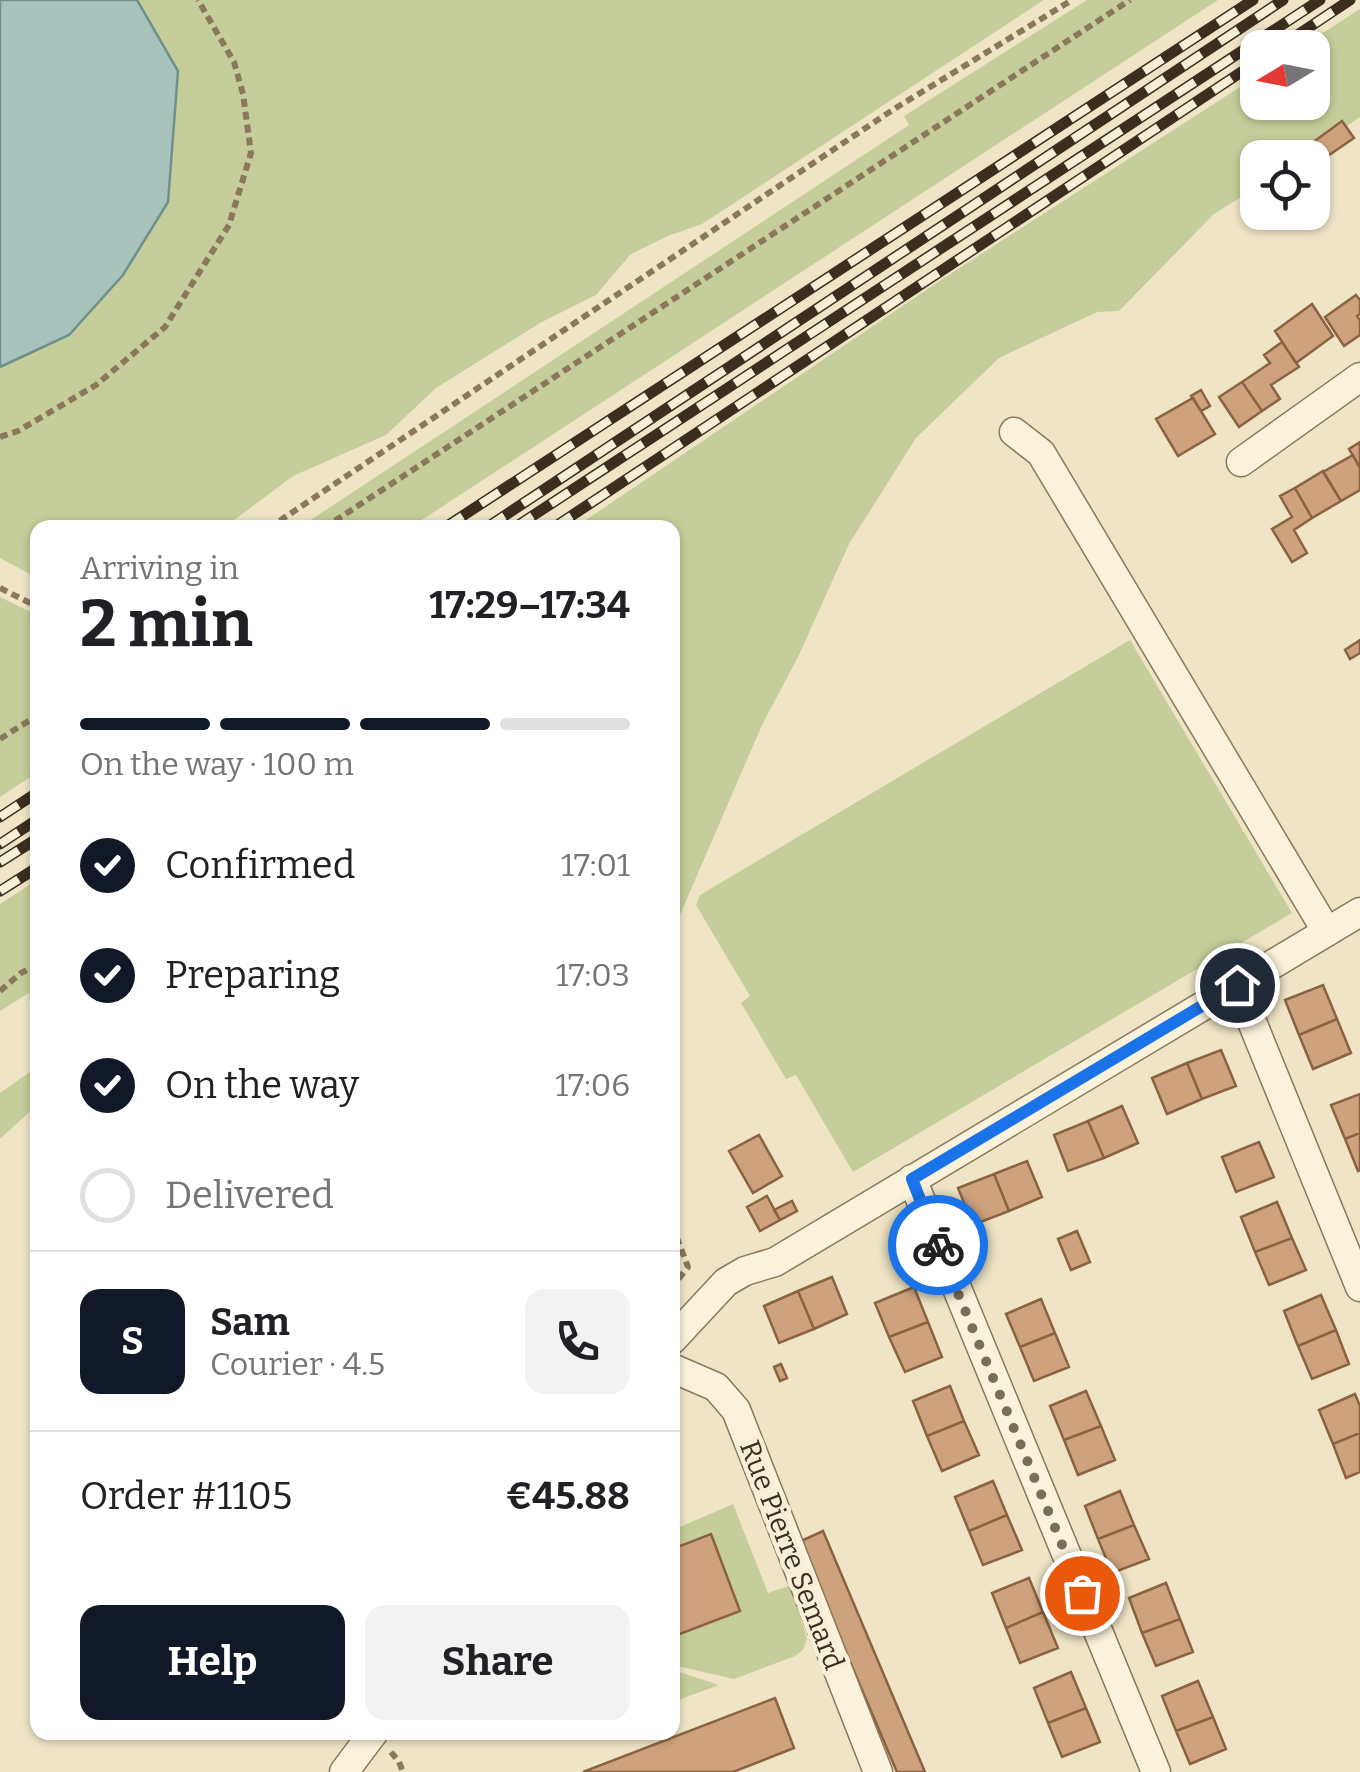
<!DOCTYPE html>
<html lang="en">
<head>
<meta charset="utf-8">
<style>
	:root { --surface:#fff; --page:#f2f2f2; --text:#202124; --muted:#757577; --line:#e0e0e0; --accent:#111827 }
	body { margin:0; font-family:Bitter,serif; background:var(--page); color:var(--text); height:100vh; display:flex; flex-direction:column; font-size:38px; white-space:nowrap }
	* { box-sizing:border-box; margin:0 }
	p { font-size:32px; color:var(--muted) }
	.icon { flex:none; width:55px; height:55px; fill:none; stroke:currentColor; stroke-width:2; stroke-linecap:round; stroke-linejoin:round }
	.map { position:relative; flex:1; overflow:hidden }
	.details { position:absolute; left:30px; top:520px; width:650px; height:1220px; display:flex; flex-direction:column; background:var(--surface); border-radius:20px; box-shadow:0 2px 8px #0004 }
	.details>* { flex:none }
	.needle { width:65px; rotate:260deg }
	.fabs { position:absolute; left:1240px; top:30px; display:grid; gap:20px }
	.fabs a { display:grid; place-items:center; width:90px; height:90px; border-radius:20px; background:var(--surface); box-shadow:0 2px 8px #0004; font-size:50px }
	.pin { position:absolute; display:grid; place-items:center; width:85px; height:85px; color:#fff; margin:-42px; border:5px solid #fff; border-radius:50%; box-shadow:0 2px 10px #0007 }
	.courier { position:absolute; display:grid; place-items:center; width:100px; height:100px; margin:-50px; border:8px solid #1a73e8; border-radius:50%; background:#fff; color:#222; box-shadow:0 2px 12px #0007 }
	.overview em { font-style:normal; font-weight:700 }
	.overview div { display:flex; flex-direction:column-reverse }
	.overview { display:flex; align-items:center; justify-content:space-between; height:170px; padding:0 50px }
	h1 { font-size:65px; font-weight:700; line-height:75px }
	.bar { display:grid; grid-template-columns:repeat(4,1fr); gap:15px 10px; align-content:center; height:120px; padding:0 50px }
	.bar i { height:12px; border-radius:8px; background:var(--line) }
	.bar .current { background:var(--accent) }
	.bar p { grid-column:span 4 }
	.line { display:flex; align-items:center; gap:25px; padding:0 50px; border-top:2px solid var(--line) }
	.line div { flex:1 }
	.round { display:grid; place-items:center; flex:none; width:105px; height:105px; border-radius:20px; background:var(--page) }
	ol { padding:0 50px; list-style:none }
	li { display:flex; align-items:center; gap:30px; height:110px }
	li p { margin-inline-start:auto }
	li .icon { padding:10px; border-radius:50%; background:var(--accent); color:#fff; stroke-width:4 }
	li:last-child { color:var(--muted) }
	li i { width:55px; height:55px; border:5px solid var(--line); border-radius:50% }
	.primary-button { display:flex; gap:20px; margin-top:auto; padding:20px 50px }
	.primary-button a { flex:1; height:115px; border-radius:20px; background:var(--accent); color:#fff; font-size:40px; font-weight:700; line-height:115px; text-align:center }
	.primary-button a+a { background:var(--page); color:var(--text) }
	.map>svg:first-child { display:block }
</style>
</head>
<body>
<div class="map">
<svg width="1360" height="1772" viewBox="0 0 1360 1772">
	<rect width="100%" height="100%" fill="#efe5c6"/>
	<!-- green -->
	<path fill="#c5ce9a" d="M137 0H1044L702 224 668 236 631 254 596 295 540 323 436 388 386 435 293 476 225 527 38 528 37 578 0 558V367L69 335 178 71Z
		M1087 0H1218L411 527H300L909 125 904 116Z
		M1360 9V117L1303 157 1258 158 1257 187 1214 214 1119 311 1097 312 999 358 916 438 849 544 798 657 762 725 673 931 672 528H574L944 278 1257 76 1258 102H1312V48L1301 47Z
		M0 597 37 615 38 772 0 797Z
		M1130 640 1292 913 853 1172 796 1075 786 1079 741 1003 750 996 696 905 700 895Z
		M37 880V988L0 1011V904Z
		M37 1067V1105L0 1139V1093Z
		M733 1504 768 1593 791 1585 807 1639 803 1650 795 1656 734 1679 673 1665 672 1637 740 1611 711 1535 673 1549V1530Z
		M673 1670 719 1685 673 1702Z"/>
	<!-- water -->
	<path fill="#a8c3bc" stroke="#6e928b" stroke-width="2.5" d="M0 0H137L178 71 168 202 123 275 69 335 0 367Z"/>
	<!-- building -->
	<path fill="#cea27c" stroke="#8b6241" stroke-width="2.5" d="M1342 121 1354 138 1319 162 1308 146Z
		M1356 295 1360 300V314L1357 316 1360 320V335L1344 346 1325 317Z
		M1312 304 1333 336 1296 363 1275 331Z
		M1282 342 1299 367 1271 385 1280 399 1262 411 1242 382 1270 363 1264 355Z
		M1242 382 1262 411 1239 427 1219 397Z
		M1201 390 1210 406 1201 411 1191 396Z
		M1193 398 1215 434 1178 456 1156 419Z
		M1360 442V468L1349 449Z
		M1353 455 1360 468V490L1341 501 1323 472Z
		M1323 471 1341 501 1312 518 1295 488Z
		M1295 488 1312 518 1294 530 1307 553 1292 562 1272 529 1292 517 1280 496Z
		M1360 640V653L1350 659 1345 650Z
		M1323 985 1337 1019 1299 1035 1285 1000Z
		M1337 1019 1351 1053 1313 1069 1299 1035Z
		M1221 1050 1236 1086 1202 1099 1187 1063Z
		M1187 1063 1202 1099 1167 1114 1152 1078Z
		M1360 1094V1133L1345 1139 1331 1105Z
		M1122 1106 1138 1143 1104 1158 1088 1121Z
		M1088 1121 1104 1158 1068 1171 1054 1135Z
		M1360 1133V1170L1358 1171 1345 1139Z
		M759 1135 782 1176 753 1193 729 1151Z
		M1259 1142 1274 1177 1236 1192 1222 1157Z
		M1027 1161 1042 1197 1009 1211 994 1174Z
		M994 1174 1009 1211 973 1225 958 1188Z
		M767 1196 780 1220 760 1231 747 1207Z
		M792 1201 797 1211 780 1220 774 1210Z
		M1277 1202 1292 1238 1255 1252 1241 1217Z
		M1077 1231 1090 1262 1071 1270 1058 1239Z
		M1292 1238 1306 1270 1269 1285 1255 1252Z
		M832 1277 847 1314 814 1329 798 1291Z
		M914 1287 928 1322 889 1337 875 1303Z
		M798 1291 814 1329 779 1343 764 1306Z
		M1321 1295 1336 1330 1298 1346 1284 1311Z
		M1041 1299 1055 1333 1020 1347 1006 1314Z
		M928 1322 942 1357 905 1372 889 1337Z
		M1336 1330 1349 1364 1312 1379 1298 1346Z
		M1055 1333 1069 1367 1034 1381 1020 1347Z
		M781 1364 787 1378 780 1381 774 1367Z
		M950 1386 964 1421 927 1436 913 1401Z
		M1086 1391 1101 1426 1064 1440 1050 1406Z
		M1355 1394 1360 1406V1433L1333 1444 1319 1410Z
		M964 1421 979 1455 942 1471 927 1436Z
		M1101 1426 1115 1460 1078 1475 1064 1440Z
		M1360 1433V1472L1346 1478 1333 1444Z
		M993 1481 1007 1515 969 1531 955 1497Z
		M1120 1491 1134 1525 1098 1539 1085 1506Z
		M1007 1515 1022 1550 983 1565 969 1531Z
		M1134 1525 1149 1559 1112 1573 1098 1539Z
		M823 1531 925 1772H897L799 1542Z
		M711 1534 740 1611 672 1637V1549Z
		M1029 1578 1043 1612 1006 1628 992 1593Z
		M1166 1583 1180 1619 1142 1633 1129 1598Z
		M1043 1612 1058 1648 1020 1663 1006 1628Z
		M1180 1619 1193 1652 1156 1666 1142 1633Z
		M1071 1672 1086 1708 1048 1723 1034 1688Z
		M1198 1681 1213 1717 1176 1731 1162 1696Z
		M775 1698 794 1748 733 1772H583Z
		M1086 1708 1100 1742 1062 1757 1048 1723Z
		M1213 1717 1226 1749 1190 1764 1176 1731Z"/>
	<g fill="none" stroke-linecap="round" stroke-linejoin="round">
		<defs>
			<path id="street" d="M1014 432 1041 453 1327 932
				M1241 462 1360 377
				M1237 985 1360 1287
				M912 1179 1156 1772
				M672 1340 726 1282 745 1271 775 1262 1360 912
				M672 1368 716 1387 736 1410 878 1772
				M344 1772 374 1732"/>
		</defs>
		<!-- street casing -->
		<use href="#street" stroke="#8b775b" stroke-width="31"/>
		<!-- path -->
		<path stroke="#8b775b" stroke-width="6" stroke-dasharray="8 5" stroke-linecap="butt" d="M0 437 18 431 96 385 165 327 229 225 251 153 243 94 234 62 198 0
			M269 528 894 109 1072 0
			M324 528 1130 0
			M0 588 38 607
			M0 739 38 715
			M0 991 21 973 38 964
			M672 1225 688 1267 672 1287
			M391 1752 399 1762 403 1772"/>
		<!-- street -->
		<use href="#street" stroke="#faf2da" stroke-width="28"/>
		<defs>
			<path id="rail" d="M1278 48 1350 0
				M444 528 1253 0
				M486 528 1283 0
				M514 528 1320 0
				M553 528 1258 61
				M0 817 38 792
				M0 844 38 819
				M0 862 38 838
				M0 891 38 867"/>
		</defs>
		<!-- rail casing -->
		<use href="#rail" stroke="#3b2e1f" stroke-width="11"/>
		<!-- rail -->
		<use href="#rail" stroke="#f6efd6" stroke-width="8" stroke-dasharray="22" stroke-linecap="butt"/>
	</g>
	<g fill="none" stroke-linecap="round" stroke-linejoin="round">
		<!-- done -->
		<path stroke="#7a6e59" stroke-width="10" stroke-dasharray="0 18" d="M938 1245 1082 1593"/>
		<!-- route -->
		<path stroke="#1a73e8" stroke-width="12" d="M938 1245 912 1179 1237 985"/>
	</g>
	<g text-anchor="middle" dominant-baseline="central" stroke-width="9" stroke-linejoin="round" paint-order="stroke">
		<!-- street labels -->
		<g font-size="28" fill="#3b2e1f" stroke="#f6efd6">
			<text transform="translate(792 1555) rotate(69)">Rue Pierre Semard</text>
		</g>
	</g>
</svg>
<div class="fabs">
<a><svg class="needle" viewBox="-14 -14 28 28"><path d="M0-13l5 13h-10z" fill="#e53935"/><path d="M0 13l5-13h-10z" fill="#757577"/></svg></a>
<a><svg class="icon" aria-label="locate" viewBox="0 0 24 24"><circle cx="12" cy="12" r="6"/><path d="M12 2v4M12 18v4M2 12h4M18 12h4"/></svg></a>
</div>
<div class="pin" style="left:1082px;top:1593px;background:#ea580c"><svg class="icon" aria-label="bag" viewBox="0 0 24 24"><path d="M5 8h14l-1 12H6zM9 8a3 3 0 0 1 6 0"/></svg></div>
<div class="pin" style="left:1237px;top:985px;background:#1f2937"><svg class="icon" aria-label="home" viewBox="0 0 24 24"><path d="M3 11l9-7 9 7M6 9v11h12V9"/></svg></div>
<div class="courier" style="left:938px;top:1245px"><svg class="icon" aria-label="bike" viewBox="0 0 24 24"><circle cx="6" cy="16" r="4"/><circle cx="18" cy="16" r="4"/><path d="M6 16l4-8h5l3 8M10 8l3 8H6M13 5h3"/></svg></div>
<section class="details">
<div class="overview"><div><h1>2 min</h1><p>Arriving in</p></div><em>17:29–17:34</em></div>
<div class="bar"><i class="current"></i><i class="current"></i><i class="current"></i><i></i><p>On the way · 100 m</p></div>
<ol>
<li><svg class="icon" aria-label="check" viewBox="0 0 24 24"><path d="M5 12l5 5 9-10"/></svg>Confirmed<p>17:01</p></li>
<li><svg class="icon" aria-label="check" viewBox="0 0 24 24"><path d="M5 12l5 5 9-10"/></svg>Preparing<p>17:03</p></li>
<li><svg class="icon" aria-label="check" viewBox="0 0 24 24"><path d="M5 12l5 5 9-10"/></svg>On the way<p>17:06</p></li>
<li><i></i>Delivered</li>
</ol>
<div class="line" style="height:180px"><b class="round" style="background:var(--accent);color:#fff">S</b><div><b>Sam</b><p>Courier · 4.5</p></div><a class="round"><svg class="icon" aria-label="phone" viewBox="0 0 24 24"><path d="M5 4h4l2 5-3 2q2 4 5 5l2-3 5 2v4C11 20 4 13 5 4z"/></svg></a></div>
<div class="line" style="height:130px"><div>Order #1105</div><b>€45.88</b></div>
<div class="primary-button"><a>Help</a><a>Share</a></div>
</section>
</div>
</body>
</html>
